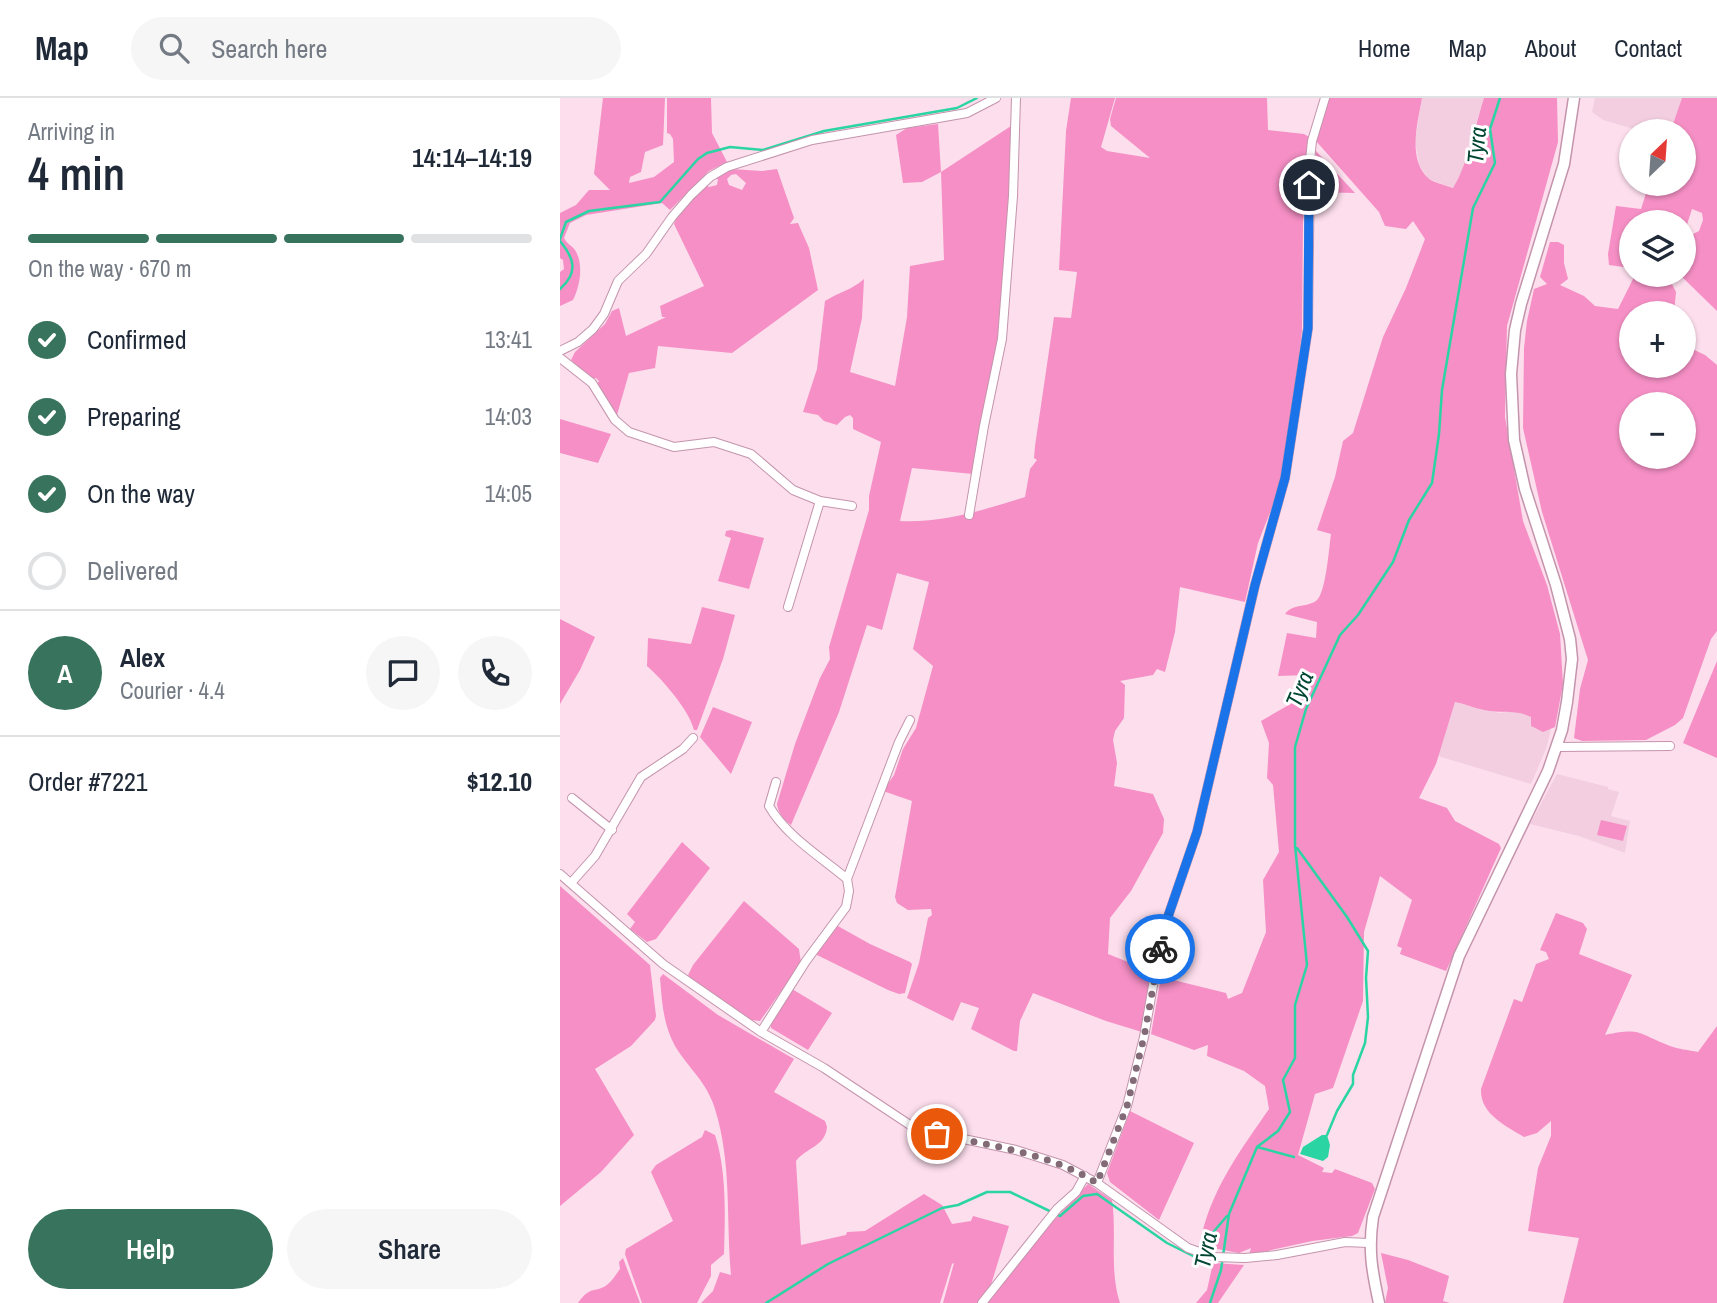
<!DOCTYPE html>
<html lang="en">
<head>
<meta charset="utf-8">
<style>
	:root { --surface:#fff; --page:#f6f6f7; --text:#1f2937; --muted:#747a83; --line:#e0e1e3; --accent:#37735d }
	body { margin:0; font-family:"Archivo Narrow",sans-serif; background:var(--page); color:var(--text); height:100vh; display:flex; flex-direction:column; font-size:26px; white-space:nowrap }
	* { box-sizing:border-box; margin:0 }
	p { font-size:23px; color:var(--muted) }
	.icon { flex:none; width:38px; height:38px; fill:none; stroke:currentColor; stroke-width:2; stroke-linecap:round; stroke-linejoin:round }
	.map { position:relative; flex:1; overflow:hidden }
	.panel { display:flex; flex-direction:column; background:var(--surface); width:560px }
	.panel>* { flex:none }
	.needle { width:46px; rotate:25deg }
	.fabs { position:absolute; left:1059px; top:21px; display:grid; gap:14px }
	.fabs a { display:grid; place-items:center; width:77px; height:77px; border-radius:50%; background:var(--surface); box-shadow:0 2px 5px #0004; font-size:35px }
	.pin { position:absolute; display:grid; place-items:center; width:60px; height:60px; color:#fff; margin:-30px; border:4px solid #fff; border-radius:50%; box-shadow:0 2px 7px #0007 }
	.courier { position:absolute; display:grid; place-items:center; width:70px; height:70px; margin:-35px; border:5px solid #1a73e8; border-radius:50%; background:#fff; color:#222; box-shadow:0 2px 9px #0007 }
	.overview em { font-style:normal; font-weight:600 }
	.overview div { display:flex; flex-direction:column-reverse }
	.overview { display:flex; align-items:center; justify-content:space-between; height:119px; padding:0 28px }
	h1 { font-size:46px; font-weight:600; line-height:52px }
	.bar { display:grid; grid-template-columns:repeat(4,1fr); gap:10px 7px; align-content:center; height:84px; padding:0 28px }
	.bar i { height:9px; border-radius:5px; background:var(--line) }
	.bar .current { background:var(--accent) }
	.bar p { grid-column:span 4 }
	.line { display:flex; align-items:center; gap:18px; padding:0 28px; border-top:2px solid var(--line) }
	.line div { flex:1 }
	.round { display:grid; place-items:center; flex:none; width:74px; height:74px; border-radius:37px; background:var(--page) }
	ol { padding:0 28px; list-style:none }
	li { display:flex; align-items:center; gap:21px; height:77px }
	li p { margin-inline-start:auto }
	li .icon { padding:7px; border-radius:50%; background:var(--accent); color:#fff; stroke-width:4 }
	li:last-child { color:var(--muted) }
	li i { width:38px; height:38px; border:4px solid var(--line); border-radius:50% }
	.cta { display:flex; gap:14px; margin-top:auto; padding:14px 28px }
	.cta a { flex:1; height:80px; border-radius:42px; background:var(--accent); color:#fff; font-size:28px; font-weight:600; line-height:80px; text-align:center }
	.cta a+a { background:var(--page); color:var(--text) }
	header { display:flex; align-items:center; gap:42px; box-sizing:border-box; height:98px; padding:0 35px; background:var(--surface); border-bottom:2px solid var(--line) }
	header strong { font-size:33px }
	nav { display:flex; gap:38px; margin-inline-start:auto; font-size:24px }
	.search { width:490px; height:63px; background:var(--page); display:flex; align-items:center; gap:18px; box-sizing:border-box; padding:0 24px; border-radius:38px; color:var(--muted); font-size:26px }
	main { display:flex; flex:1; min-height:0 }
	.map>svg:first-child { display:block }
</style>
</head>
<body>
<header>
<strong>Map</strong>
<div class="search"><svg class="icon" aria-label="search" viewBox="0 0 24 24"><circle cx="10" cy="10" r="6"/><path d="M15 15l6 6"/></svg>Search here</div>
<nav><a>Home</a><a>Map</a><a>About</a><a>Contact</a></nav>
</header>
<main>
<section class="panel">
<div class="overview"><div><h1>4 min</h1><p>Arriving in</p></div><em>14:14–14:19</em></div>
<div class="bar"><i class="current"></i><i class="current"></i><i class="current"></i><i></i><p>On the way · 670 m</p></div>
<ol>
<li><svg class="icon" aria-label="check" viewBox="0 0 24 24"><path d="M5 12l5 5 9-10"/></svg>Confirmed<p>13:41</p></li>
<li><svg class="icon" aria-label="check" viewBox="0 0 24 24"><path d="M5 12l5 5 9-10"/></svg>Preparing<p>14:03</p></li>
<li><svg class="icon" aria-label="check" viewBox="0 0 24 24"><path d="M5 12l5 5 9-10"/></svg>On the way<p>14:05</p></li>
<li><i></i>Delivered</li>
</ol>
<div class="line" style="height:126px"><b class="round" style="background:var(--accent);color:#fff">A</b><div><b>Alex</b><p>Courier · 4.4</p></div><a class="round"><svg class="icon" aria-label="chat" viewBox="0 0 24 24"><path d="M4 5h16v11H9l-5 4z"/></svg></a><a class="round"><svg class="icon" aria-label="phone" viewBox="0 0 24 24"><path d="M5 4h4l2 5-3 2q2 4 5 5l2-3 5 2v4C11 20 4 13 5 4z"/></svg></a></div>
<div class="line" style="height:91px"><div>Order #7221</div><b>$12.10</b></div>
<div class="cta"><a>Help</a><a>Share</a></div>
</section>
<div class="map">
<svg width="1157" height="1205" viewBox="0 0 1157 1205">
	<rect width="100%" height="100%" fill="#fddeed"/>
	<!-- built -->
	<path fill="#f2cee0" d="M862 0H924L909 47 904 74 894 90 868 81 859 66 855 43Z
		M1035 0H1122L1112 33H1081L1043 22 1032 14Z
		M895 604 924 612 939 615 955 613 968 617 971 619V628L976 631H991L986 651 971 686 878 658Z
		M997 676 1048 689V691L1059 694 1051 718 1070 723 1065 755 1019 738 970 726Z"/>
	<!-- green -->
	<path fill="#f58fc5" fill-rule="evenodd" d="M43 0H105L103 47 85 54 81 74 70 79 69 85 94 79 114 64 113 41 110 36 107 35V0H151L152 35 167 64 149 73 110 112 102 105 26 117 10 125 4 140C7 146 11 147 15 152 24 166 20 188 13 202L0 208V174L4 171 3 162 0 160V115L16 107 29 92H50L34 76Z
		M511 0H555L541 49 547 53 590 60 551 28 550 21 556 0H707L708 32 744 36 749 39 743 125 742 233 732 317 720 389 698 445 685 504 620 489 615 534 605 574 597 571 593 577 560 583 565 587 564 620 555 633 553 642 557 665 554 688 593 696 604 721 603 735 571 793 550 820 548 856 593 874 582 934 546 923 473 895 460 923 457 953H454L411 931 419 910 401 904 393 923 347 900 359 865 368 820 372 817 371 811 348 812 337 805 335 799 352 703 323 693 334 677 343 651 356 630 373 568 353 551 369 484 337 475 322 532 307 527 279 614 231 727C224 722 218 715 217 706L235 646 260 580 270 561 269 549 309 412V398L321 344 293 331V320L290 317 285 319 277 327 264 323 258 317 243 314 257 271 265 203C279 194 292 192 304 181L302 220 290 274 335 288 347 219 350 168 384 162 381 74 451 28 449 100 436 260 433 261 435 262 413 376 352 370 340 423C383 425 424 412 465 399L470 371 477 362 474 360 475 348 494 219 511 220 517 174 499 172 506 33Z
		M768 0H862C858 24 847 60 868 80 873 85 886 87 893 90 908 66 915 28 924 0H997L998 44 947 228 945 319 963 423 987 487 1000 536 1003 586 995 629 983 634 971 628V619C956 611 940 616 924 612 914 610 905 606 895 604L876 666 859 700 887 710 895 723 939 746 941 750 886 873 840 856 842 850 837 848 852 802 820 778 804 834 803 903 773 990 755 996 738 1057 764 1070 762 1074 772 1075 775 1071 812 1085 815 1091 798 1135 792 1138 752 1143 689 1157 691 1150 679 1155 652 1150 642 1136C653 1089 682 1050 709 1011L705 988 684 973 647 958 648 947 634 952 591 936 601 879 666 895 668 901 682 895 706 834 703 782 719 754 713 687 707 680 709 645 701 623 746 597V577L718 578 727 535 756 540 757 524 725 516C734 505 745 510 756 503 766 496 769 449 771 436L757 432 775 379 783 343 793 335 823 239 846 190 865 141 853 123 846 131 825 128 819 114 756 43Z
		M1122 0H1157V213L1120 177H1124V124H1071V170L1049 167 1048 156 1056 108 1081 111 1089 86H1101L1100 91 1106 92 1108 86H1124V33L1111 32ZM1132 111 1142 115 1143 122 1139 133 1129 138 1124 136Z
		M378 26 381 74 362 84 343 85 336 37 347 30Z
		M756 53 795 95 752 94Z
		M171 71 202 73 217 71 234 120 230 126 238 125 249 150 258 192 172 255 98 248 95 270 69 275 57 317 37 286 39 283 36 280 32 281 11 262 15 254 45 226 52 213 59 210 66 238 106 219H102L100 208 144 188 114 126C120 110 133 98 146 87L149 89 157 87 158 81H153ZM176 76 186 85 182 92 169 87 167 81 171 77Z
		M990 144H998L1004 147V165L1008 181 1000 187 1024 198 1035 208 1058 211 1075 177H1110L1109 180 1116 194 1114 215H1071V268H1124V247L1145 257 1157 267V533L1151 541 1123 620 1115 627 1086 642 1022 643 1014 640 1020 591 1028 562 982 414 963 330 964 250 967 223 974 191 987 186 980 179ZM1071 306H1124V359H1071Z
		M0 321 51 336 38 365 0 355Z
		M171 432 204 440 189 491 158 483 171 440 165 438 166 433Z
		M142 509 175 517 163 561 137 632H134C129 612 103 582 87 568L88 540 131 546Z
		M0 521 35 539 20 572 0 606Z
		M1157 563V660L1123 645Z
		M153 609 192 624 171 676 140 639Z
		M1041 722 1067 728 1063 743 1037 737Z
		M122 744 150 770 96 841 87 844 70 831 75 824 67 816Z
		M0 788 90 867 96 918 95 922 71 948 35 971 74 1037 41 1074 0 1108Z
		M184 803 239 851 241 865 200 923 191 922 132 882 128 877 133 867Z
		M996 815 1023 825 1027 831 1019 856 1072 877 1045 937C1082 929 1078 936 1110 948 1118 951 1129 952 1138 954L1157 928V1205H1003L1019 1140 968 1133 978 1070 991 1038V1023L977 1035 964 1039C945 1027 920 1016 921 991L954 901 962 904 976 866 989 861 986 854 980 852Z
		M276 827 310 846 350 864 352 866 345 895 339 896 328 892 255 856Z
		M103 876 158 917 234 961 214 994 265 1023 267 1029C265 1049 247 1049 236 1063L241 1147 286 1137 287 1134 305 1133 364 1096 382 1107 392 1126 411 1123 413 1118 449 1128 430 1190 528 1086 552 1102C557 1136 549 1172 560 1205H383L394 1165 392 1166 380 1205H141L153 1193 160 1174 171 1177C166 1122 172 1065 155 1011 147 984 129 971 115 948 103 926 102 904 100 880Z
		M232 891 272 915 248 952 211 930V924Z
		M570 1013 634 1045 599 1122 550 1084 547 1075Z
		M145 1032 155 1037C167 1074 165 1117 164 1156L151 1167V1178L137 1205H82L65 1156 66 1151 113 1123 91 1074 96 1067 142 1039Z
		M821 1155 848 1162 889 1178 883 1203 890 1205H825L828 1190Z
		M63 1160 80 1205H18C31 1186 36 1196 48 1186 53 1182 56 1176 60 1171L59 1164Z
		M653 1165 684 1167 658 1205H636L647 1192Z"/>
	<!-- water -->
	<path fill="#2ad5a3" d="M762 1037H767L770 1047 768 1059 763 1063 740 1056 743 1049Z"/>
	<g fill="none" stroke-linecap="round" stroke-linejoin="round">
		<!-- stream -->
		<path stroke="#2ad5a3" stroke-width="2.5" d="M0 141 6 124 29 113 100 104 138 61 147 55 170 49 203 52 264 33 397 10 417 0
			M0 143C14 160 19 174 0 191
			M737 750 787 819 808 853 806 880 808 919 805 945 793 977V986L777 1013 767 1037
			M697 1049 734 1059
			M206 1205 268 1166 382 1110 398 1107 427 1094H450L500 1118 523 1098 537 1096 607 1145 633 1158 667 1118
			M650 1205 661 1172 669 1116 697 1049 718 1033 730 1014 723 982 735 960V907L747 867 735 747V649L746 611 780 537 798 517 833 464 849 422 872 385 879 336 882 292 913 110 935 65 930 31 940 0"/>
		<defs>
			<path id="street" d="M0 253 18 244 33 231 44 216 58 183 86 156 112 119 131 97 150 79 167 69 252 42 407 15 436 0
				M0 260 32 285 55 322 69 334 114 349 154 344 191 356 233 392 260 403
				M409 417 424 328 442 241 453 98 456 0
				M228 509 260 403 292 408
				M997 649 1110 648
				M12 700 52 732
				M0 776 103 866 201 934 264 970 356 1031 456 1052 503 1067 537 1085 628 1150 654 1159 685 1160 717 1157 785 1144 809 1145
				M287 781 339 644 350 622
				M11 785 35 758 81 679 123 651 133 640
				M201 934 246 863 286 809 289 793 287 781C261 759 226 738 209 708L216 684
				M537 1085 567 1008 584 939 602 836 637 734 695 487 725 380 748 230 750 62 752 43 765 0
				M422 1205 497 1111 516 1094 525 1078"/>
			<path id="secondary" d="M819 1205C812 1173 808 1152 813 1119L899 858 988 673 1002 632 1007 604 1012 561 1010 541 996 487 965 391 954 342 951 276 955 232 961 206 1004 66 1014 0"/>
		</defs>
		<!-- street casing -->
		<use href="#street" stroke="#c494ac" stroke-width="10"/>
		<!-- secondary casing -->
		<use href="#secondary" stroke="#c494ac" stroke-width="13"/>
		<!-- street -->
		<use href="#street" stroke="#fff" stroke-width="8"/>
		<!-- secondary -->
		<use href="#secondary" stroke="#fff" stroke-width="10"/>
	</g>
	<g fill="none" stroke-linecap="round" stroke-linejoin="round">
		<!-- done -->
		<path stroke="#826a76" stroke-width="7" stroke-dasharray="0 12.6" d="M377 1036C431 1048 489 1055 537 1085L567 1008 584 939 600 851"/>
		<!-- route -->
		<path stroke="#1a73e8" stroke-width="9" d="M600 851 602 836 637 734 695 487 725 380 748 230 749 87"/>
	</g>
	<g text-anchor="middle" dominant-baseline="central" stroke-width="6" stroke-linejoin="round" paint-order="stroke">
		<!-- water labels -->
		<g font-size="23" font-style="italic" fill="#004633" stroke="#fff">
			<text transform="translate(916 47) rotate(-85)">Tyra</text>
			<text transform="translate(739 591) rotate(-67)">Tyra</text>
			<text transform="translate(645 1152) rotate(-78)">Tyra</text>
		</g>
	</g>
</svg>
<div class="fabs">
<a><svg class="needle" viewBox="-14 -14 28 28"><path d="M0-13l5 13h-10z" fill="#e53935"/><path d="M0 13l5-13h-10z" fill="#747a83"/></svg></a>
<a><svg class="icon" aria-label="layers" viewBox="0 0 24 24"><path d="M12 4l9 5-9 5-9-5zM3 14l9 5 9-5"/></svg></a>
<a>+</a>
<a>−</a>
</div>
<div class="pin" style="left:377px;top:1036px;background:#ea580c"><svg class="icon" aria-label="bag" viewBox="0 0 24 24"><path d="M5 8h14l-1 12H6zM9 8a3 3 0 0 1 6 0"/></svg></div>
<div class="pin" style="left:749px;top:87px;background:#1f2937"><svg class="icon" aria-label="home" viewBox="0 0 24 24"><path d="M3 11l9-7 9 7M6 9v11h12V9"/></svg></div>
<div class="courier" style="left:600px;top:851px"><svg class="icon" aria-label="bike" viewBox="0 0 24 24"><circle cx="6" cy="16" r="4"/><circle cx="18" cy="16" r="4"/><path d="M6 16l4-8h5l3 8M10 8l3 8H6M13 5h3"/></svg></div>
</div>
</main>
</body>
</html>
